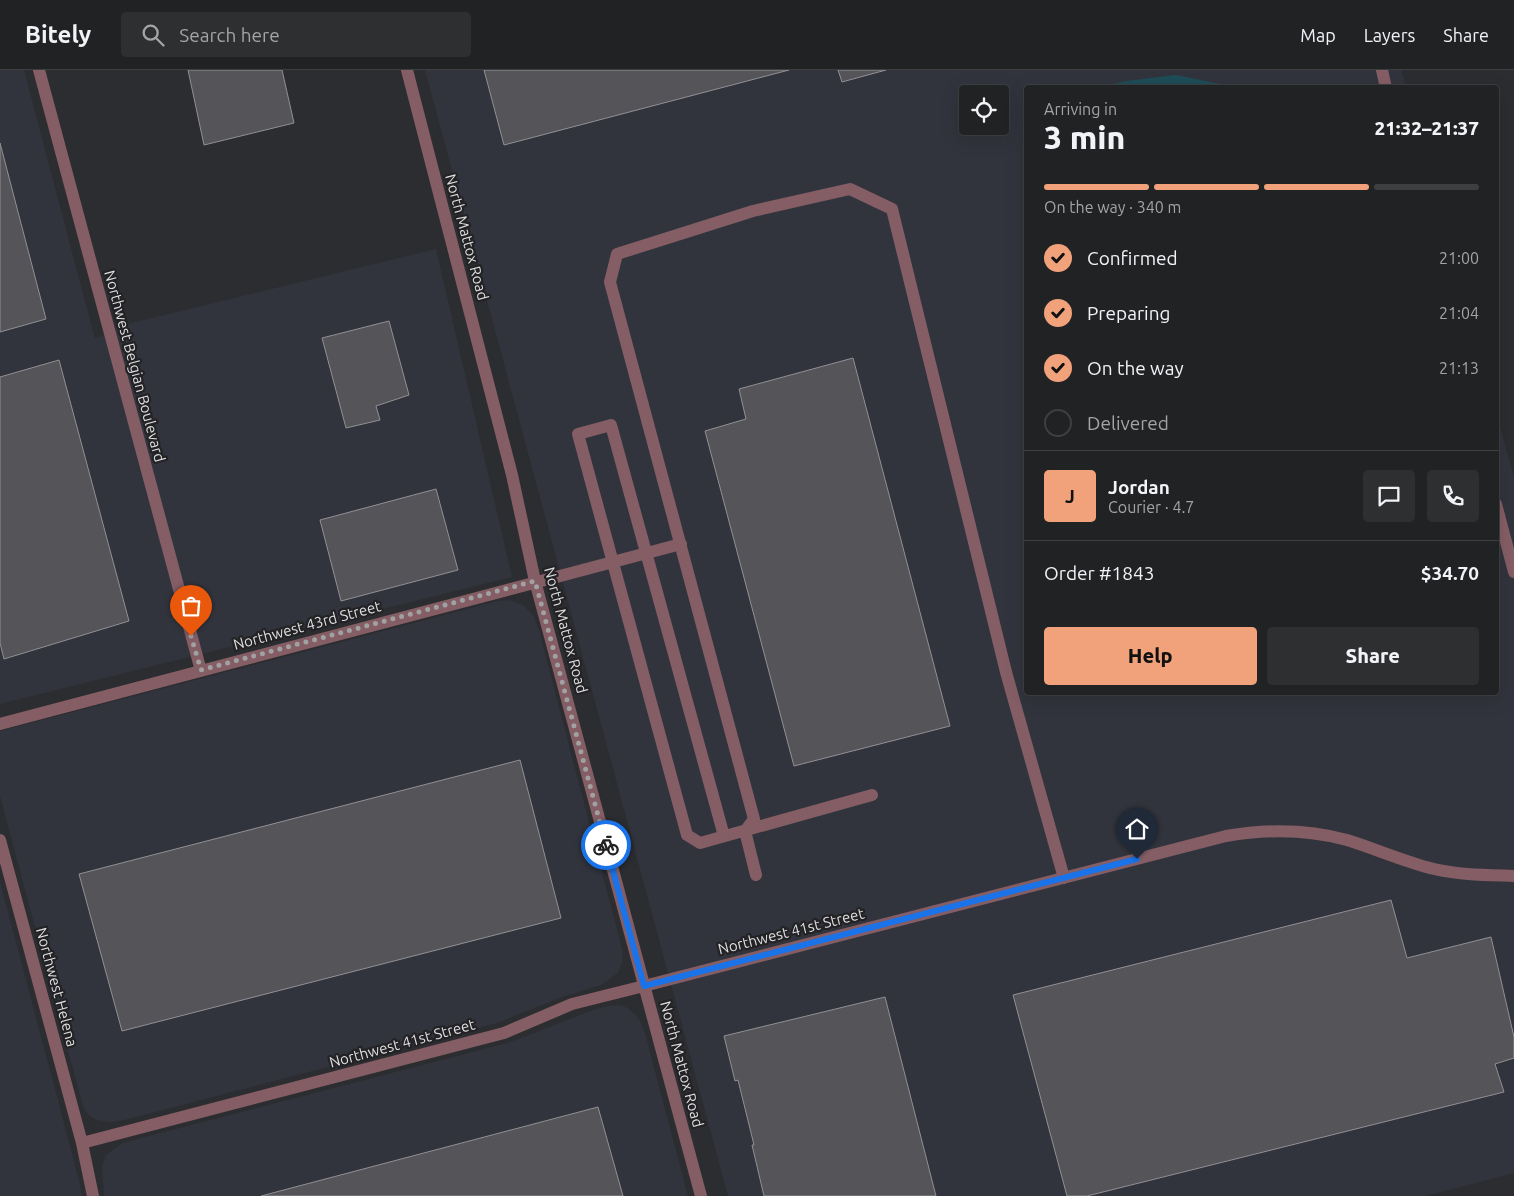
<!DOCTYPE html>
<html lang="en">
<head>
<meta charset="utf-8">
<style>
	:root { --surface:#212224; --page:#2d2f31; --text:#f1f3f6; --muted:#a2a4a6; --line:#3e3f41; --accent:#f1a27b }
	body { margin:0; font-family:Ubuntu,sans-serif; background:var(--page); color:var(--text); height:100vh; display:flex; flex-direction:column; font-size:19px; white-space:nowrap }
	* { box-sizing:border-box; margin:0 }
	p { font-size:16px; color:var(--muted) }
	.icon { flex:none; width:28px; height:28px; fill:none; stroke:currentColor; stroke-width:2; stroke-linecap:round; stroke-linejoin:round }
	.map { position:relative; flex:1; overflow:hidden }
	.drawer { position:absolute; left:1024px; top:15px; width:475px; height:610px; display:flex; flex-direction:column; background:var(--surface); border-radius:5px; box-shadow:0 5px 20px #0002,0 0 0 1px var(--line) }
	.drawer>* { flex:none }
	.buttons { position:absolute; left:959px; top:15px; display:grid; gap:10px }
	.buttons a { display:grid; place-items:center; width:50px; height:50px; border-radius:5px; background:var(--surface); box-shadow:0 5px 20px #0002,0 0 0 1px var(--line); font-size:25px }
	.pin { position:absolute; display:grid; place-items:center; width:42px; height:42px; color:#fff; margin:-51px -21px; border-radius:50% 50% 50% 0; rotate:-45deg; box-shadow:0 0 5px #0007 }
	.pin .icon { rotate:45deg }
	.courier { position:absolute; display:grid; place-items:center; width:50px; height:50px; margin:-25px; border:4px solid #1a73e8; border-radius:50%; background:#fff; color:#222; box-shadow:0 1px 6px #0007 }
	.headline em { font-style:normal; font-weight:800 }
	.headline div { display:flex; flex-direction:column-reverse }
	.headline { display:flex; align-items:center; justify-content:space-between; height:85px; padding:0 20px }
	h1 { font-size:32px; font-weight:800; line-height:38px }
	.bar { display:grid; grid-template-columns:repeat(4,1fr); gap:8px 5px; align-content:center; height:60px; padding:0 20px }
	.bar i { height:6px; border-radius:4px; background:var(--line) }
	.bar .current { background:var(--accent) }
	.bar p { grid-column:span 4 }
	.line { display:flex; align-items:center; gap:12px; padding:0 20px; border-top:1px solid var(--line) }
	.line div { flex:1 }
	.round { display:grid; place-items:center; flex:none; width:52px; height:52px; border-radius:5px; background:var(--page) }
	ol { padding:0 20px; list-style:none }
	li { display:flex; align-items:center; gap:15px; height:55px }
	li p { margin-inline-start:auto }
	li .icon { padding:5px; border-radius:50%; background:var(--accent); color:#111; stroke-width:4 }
	li:last-child { color:var(--muted) }
	li i { width:28px; height:28px; border:2px solid var(--line); border-radius:50% }
	.button { display:flex; gap:10px; margin-top:auto; padding:10px 20px }
	.button a { flex:1; height:58px; border-radius:5px; background:var(--accent); color:#111; font-size:20px; font-weight:800; line-height:58px; text-align:center }
	.button a+a { background:var(--page); color:var(--text) }
	header { display:flex; align-items:center; gap:30px; box-sizing:border-box; height:70px; padding:0 25px; background:var(--surface); border-bottom:1px solid var(--line) }
	header strong { font-size:24px }
	nav { display:flex; gap:28px; margin-inline-start:auto; font-size:18px }
	.search { width:350px; height:45px; background:var(--page); display:flex; align-items:center; gap:12px; box-sizing:border-box; padding:0 18px; border-radius:5px; color:var(--muted); font-size:19px }
	.map>svg:first-child { display:block }
</style>
</head>
<body>
<header>
<strong>Bitely</strong>
<div class="search"><svg class="icon" aria-label="search" viewBox="0 0 24 24"><circle cx="10" cy="10" r="6"/><path d="M15 15l6 6"/></svg>Search here</div>
<nav><a>Map</a><a>Layers</a><a>Share</a></nav>
</header>
<div class="map">
<svg width="1514" height="1126" viewBox="0 0 1514 1126">
	<rect width="100%" height="100%" fill="#2c2d30"/>
	<!-- built -->
	<path fill="#32343d" fill-rule="evenodd" d="M0 0H24L95 269 123 255 436 179 512 507 0 634Z
		M425 0H1401L1406 17 1026 18V622H1496V343L1514 407V1103L1426 1126H728ZM968 24H1000V56H968Z
		M509 530 523 535 533 545 539 560 622 879 623 890 618 903 601 915 562 927 497 953 124 1050 111 1052 97 1050 90 1046 84 1039 81 1029 0 726V661L498 531Z
		M0 812 79 1110 82 1126H0Z
		M620 935 628 938 635 944 640 951 644 960 688 1126H104L102 1095 106 1085 122 1073 511 972 590 941 607 936Z"/>
	<!-- water -->
	<path fill="#1d4d57" d="M1176 5 1235 17H1100L1126 11Z"/>
	<!-- building -->
	<path fill="#555458" stroke="#919094" d="M188 0H282L294 53 204 75Z
		M484 0H789L504 75Z
		M838 0H886L842 12Z
		M0 73 46 249 0 262Z
		M389 251 409 325 376 336 380 350 346 358 322 268Z
		M853 288 950 656 794 696 705 361 746 349 739 319Z
		M59 290 129 551 4 589 0 573V307Z
		M436 419 458 500 341 531 320 450Z
		M520 690 561 848 122 961 79 804Z
		M1391 830 1407 888 1491 867 1514 967V988L1495 994 1504 1022 1087 1126H1067L1013 925Z
		M885 927 936 1126H764L752 1075H754L738 1010 735 1011 724 966Z
		M598 1037 623 1126H261Z"/>
	<g fill="none" stroke-linecap="round" stroke-linejoin="round">
		<!-- minor -->
		<path stroke="#845e64" stroke-width="12" d="M39 0 201 601
			M407 0 512 405 535 511 701 1126
			M1382 0 1386 18
			M1496 434 1514 502
			M0 654 681 474
			M724 766 611 355 578 364 687 765 700 773 872 725
			M0 770 82 1073 93 1126
			M756 805 745 761 754 749 610 212 617 184 753 141 850 119 892 139 1006 602 1064 808
			M82 1073 504 963 572 934 644 916 1226 766C1267 759 1307 759 1347 770 1376 779 1405 792 1434 799 1460 805 1487 805 1514 806"/>
	</g>
	<g fill="none" stroke-linecap="round" stroke-linejoin="round">
		<!-- done -->
		<path stroke="#a0a1a3" stroke-width="5" stroke-dasharray="0 9" d="M191 566 201 600 535 511 606 775"/>
		<!-- route -->
		<path stroke="#1a73e8" stroke-width="6" d="M606 775 644 916 1137 789"/>
	</g>
	<g text-anchor="middle" dominant-baseline="central" stroke-width="4.5" stroke-linejoin="round" paint-order="stroke">
		<!-- street labels -->
		<g font-size="15" fill="#dfdfe1" stroke="#232326">
			<text transform="translate(467 167) rotate(75)">North Mattox Road</text>
			<text transform="translate(135 296) rotate(75)">Northwest Belgian Boulevard</text>
			<text transform="translate(307 555) rotate(-15)">Northwest 43rd Street</text>
			<text transform="translate(566 560) rotate(75)">North Mattox Road</text>
			<text transform="translate(791 861) rotate(-14)">Northwest 41st Street</text>
			<text transform="translate(57 917) rotate(75)">Northwest Helena</text>
			<text transform="translate(402 973) rotate(-15)">Northwest 41st Street</text>
			<text transform="translate(682 994) rotate(75)">North Mattox Road</text>
		</g>
	</g>
</svg>
<div class="buttons">
<a><svg class="icon" aria-label="locate" viewBox="0 0 24 24"><circle cx="12" cy="12" r="6"/><path d="M12 2v4M12 18v4M2 12h4M18 12h4"/></svg></a>
</div>
<div class="pin" style="left:191px;top:566px;background:#ea580c"><svg class="icon" aria-label="bag" viewBox="0 0 24 24"><path d="M5 8h14l-1 12H6zM9 8a3 3 0 0 1 6 0"/></svg></div>
<div class="pin" style="left:1137px;top:789px;background:#1f2937"><svg class="icon" aria-label="home" viewBox="0 0 24 24"><path d="M3 11l9-7 9 7M6 9v11h12V9"/></svg></div>
<div class="courier" style="left:606px;top:775px"><svg class="icon" aria-label="bike" viewBox="0 0 24 24"><circle cx="6" cy="16" r="4"/><circle cx="18" cy="16" r="4"/><path d="M6 16l4-8h5l3 8M10 8l3 8H6M13 5h3"/></svg></div>
<section class="drawer">
<div class="headline"><div><h1>3 min</h1><p>Arriving in</p></div><em>21:32–21:37</em></div>
<div class="bar"><i class="current"></i><i class="current"></i><i class="current"></i><i></i><p>On the way · 340 m</p></div>
<ol>
<li><svg class="icon" aria-label="check" viewBox="0 0 24 24"><path d="M5 12l5 5 9-10"/></svg>Confirmed<p>21:00</p></li>
<li><svg class="icon" aria-label="check" viewBox="0 0 24 24"><path d="M5 12l5 5 9-10"/></svg>Preparing<p>21:04</p></li>
<li><svg class="icon" aria-label="check" viewBox="0 0 24 24"><path d="M5 12l5 5 9-10"/></svg>On the way<p>21:13</p></li>
<li><i></i>Delivered</li>
</ol>
<div class="line" style="height:90px"><b class="round" style="background:var(--accent);color:#111">J</b><div><b>Jordan</b><p>Courier · 4.7</p></div><a class="round"><svg class="icon" aria-label="chat" viewBox="0 0 24 24"><path d="M4 5h16v11H9l-5 4z"/></svg></a><a class="round"><svg class="icon" aria-label="phone" viewBox="0 0 24 24"><path d="M5 4h4l2 5-3 2q2 4 5 5l2-3 5 2v4C11 20 4 13 5 4z"/></svg></a></div>
<div class="line" style="height:65px"><div>Order #1843</div><b>$34.70</b></div>
<div class="button"><a>Help</a><a>Share</a></div>
</section>
</div>
</body>
</html>
